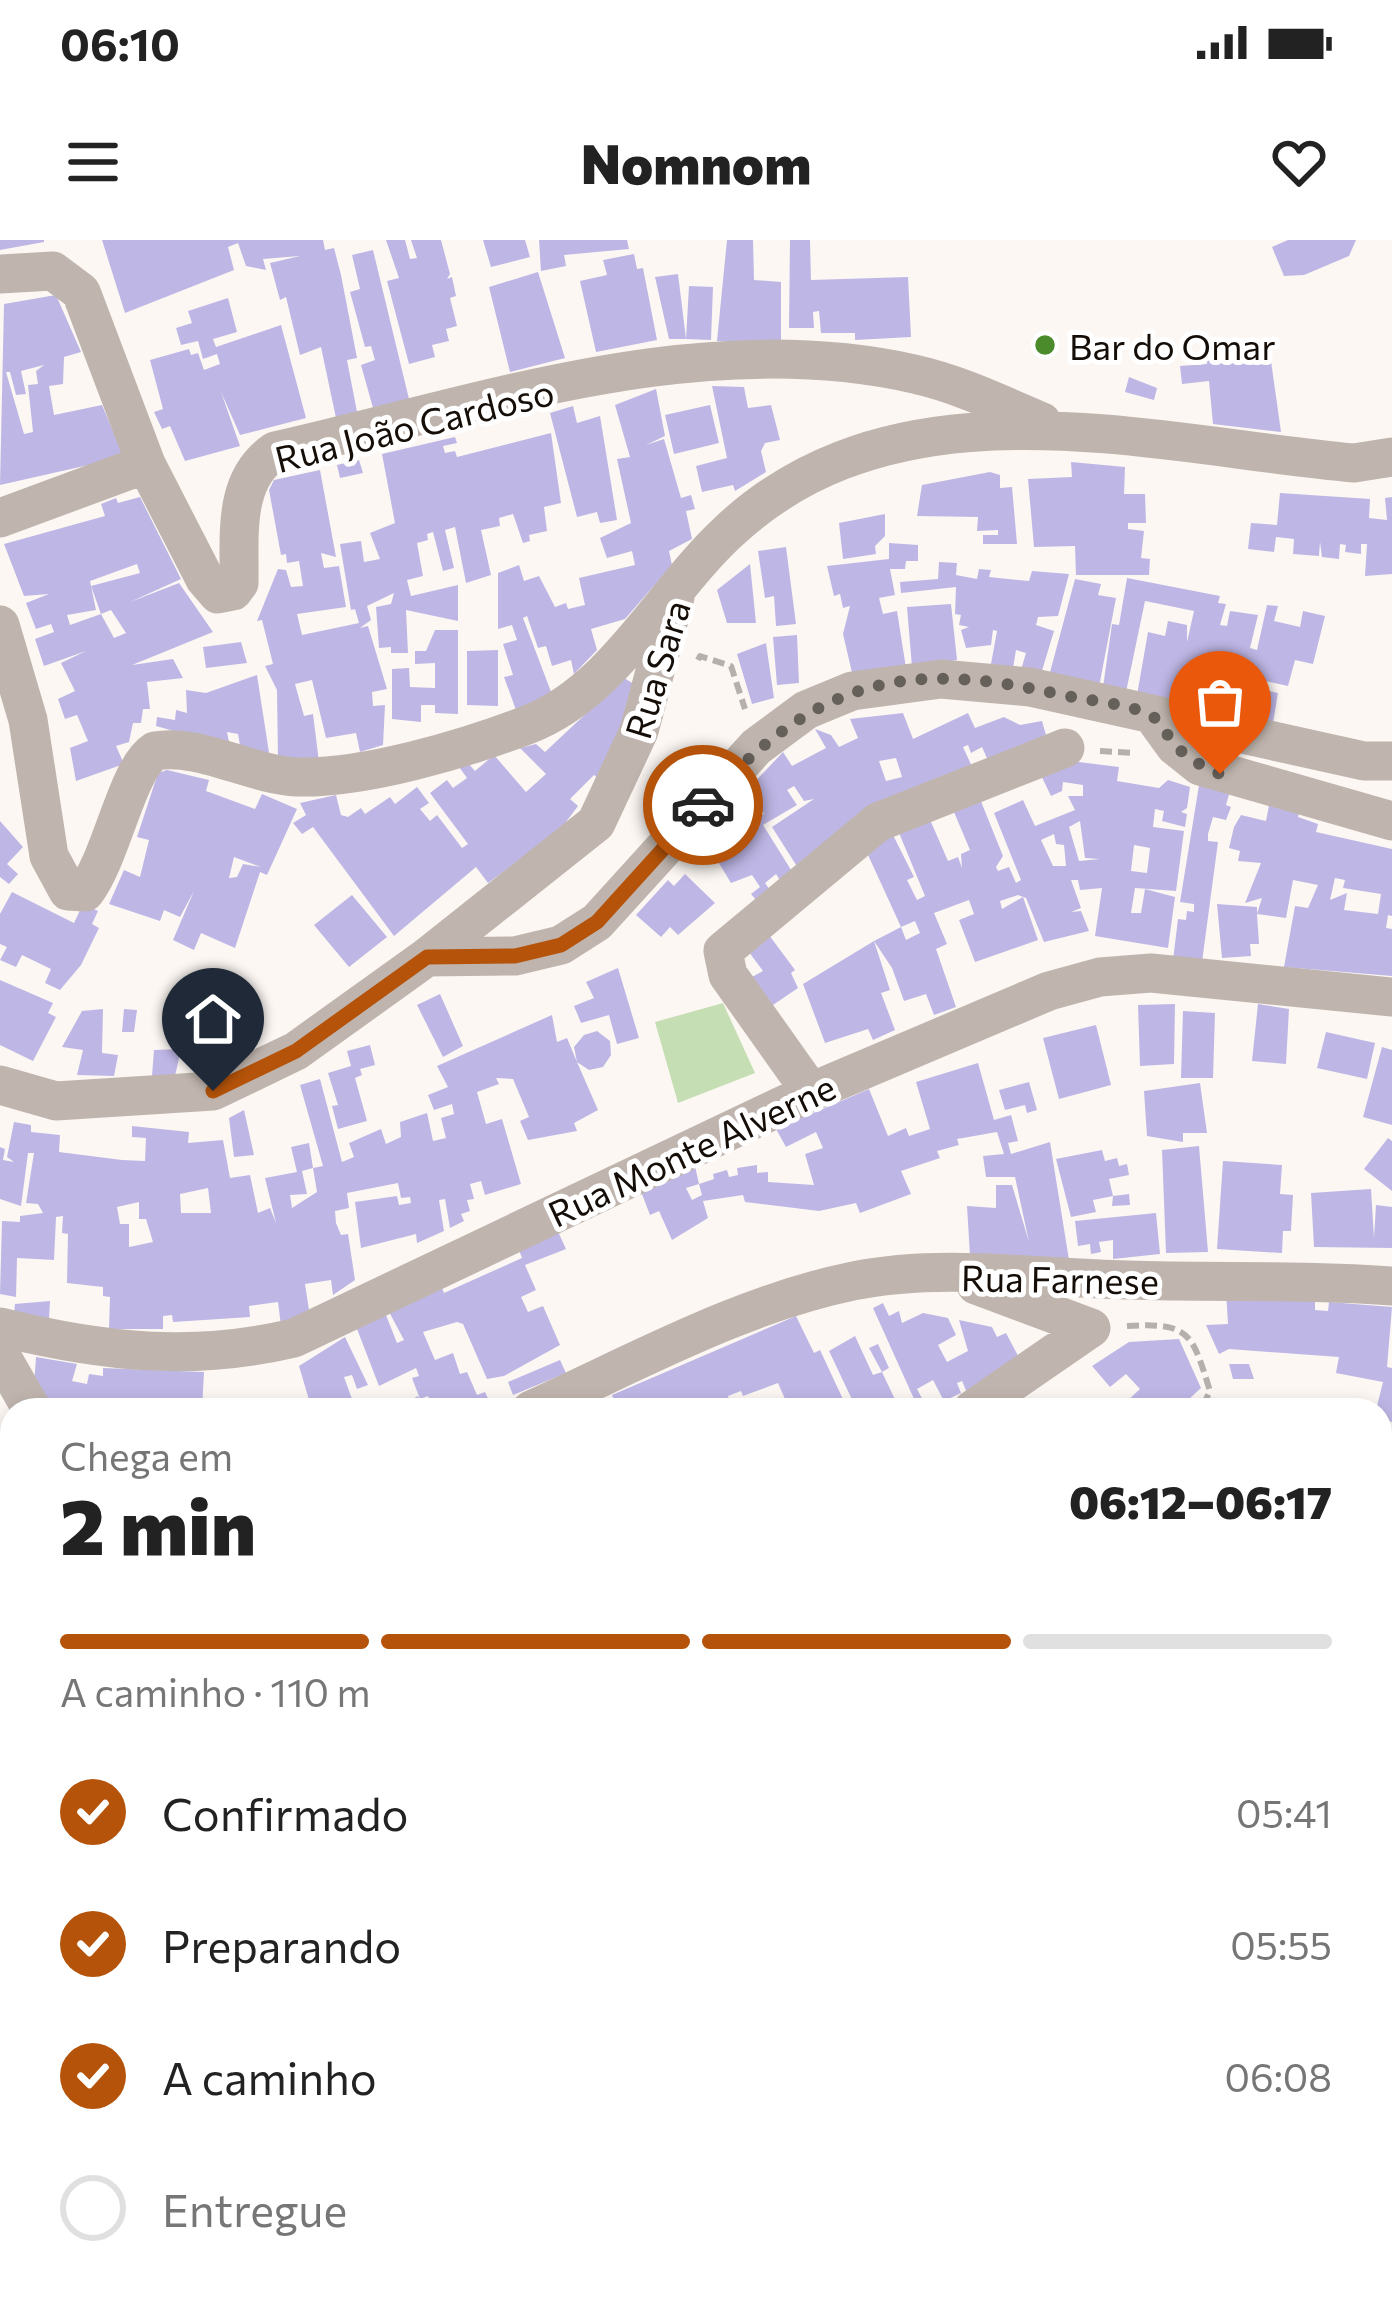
<!DOCTYPE html>
<html lang="pt">
<head>
<meta charset="utf-8">
<style>
	:root { --surface:#fff; --page:#f6f6f6; --text:#222; --muted:#767676; --line:#e0e0e0; --accent:#b45309 }
	body { margin:0; font-family:Commissioner,sans-serif; background:var(--page); color:var(--text); height:100vh; display:flex; flex-direction:column; font-size:45px; white-space:nowrap }
	* { box-sizing:border-box; margin:0 }
	p { font-size:39px; color:var(--muted) }
	.icon { flex:none; width:66px; height:66px; fill:none; stroke:currentColor; stroke-width:2; stroke-linecap:round; stroke-linejoin:round }
	.map { position:relative; flex:1; overflow:hidden }
	.details { position:absolute; left:0px; top:1158px; width:1392px; height:900px; display:flex; flex-direction:column; background:var(--surface); border-radius:36px 36px 0 0; box-shadow:0 6px 18px #0003 }
	.details>* { flex:none }
	.pin { position:absolute; display:grid; place-items:center; width:102px; height:102px; color:#fff; margin:-123px -51px; border-radius:50% 50% 50% 0; rotate:-45deg; box-shadow:0 0 12px #0007 }
	.pin .icon { rotate:45deg }
	.courier { position:absolute; display:grid; place-items:center; width:120px; height:120px; margin:-60px; border:9px solid #b45309; border-radius:50%; background:#fff; color:#222; box-shadow:0 3px 15px #0007 }
	.headline em { font-style:normal; font-weight:800 }
	.headline div { display:flex; flex-direction:column-reverse }
	.headline { display:flex; align-items:center; justify-content:space-between; height:204px; padding:0 60px }
	h1 { font-size:78px; font-weight:800; line-height:90px }
	.bar { display:grid; grid-template-columns:repeat(4,1fr); gap:18px 12px; align-content:center; height:144px; padding:0 60px }
	.bar i { height:15px; border-radius:9px; background:var(--line) }
	.bar .active { background:var(--accent) }
	.bar p { grid-column:span 4 }
	ol { padding:0 60px; list-style:none }
	li { display:flex; align-items:center; gap:36px; height:132px }
	li p { margin-inline-start:auto }
	li .icon { padding:12px; border-radius:50%; background:var(--accent); color:#fff; stroke-width:4 }
	li:last-child { color:var(--muted) }
	li i { width:66px; height:66px; border:6px solid var(--line); border-radius:50% }
	.status { display:flex; justify-content:space-between; align-items:center; height:84px; padding:0 60px; background:var(--surface); direction:ltr }
	.status svg { height:33px; fill:currentColor }
	header { display:flex; justify-content:space-between; align-items:center; height:156px; padding:0 60px; background:var(--surface); font-size:54px; font-weight:800 }
	.map>svg:first-child { display:block }
</style>
</head>
<body>
<div class="status"><b>06:10</b><svg viewBox="0 0 49 12"><path d="M0 12V9h3v3zM5 12V6h3v6zM10 12V3h3v9zM15 12V0h3v12zM26 1h20v11H26zM47 4h2v5h-2z"/></svg></div>
<header><svg class="icon" aria-label="menu" viewBox="0 0 24 24"><path d="M4 6h16M4 12h16M4 18h16"/></svg>Nomnom<svg class="icon" aria-label="heart" viewBox="0 0 24 24"><path d="M12 20l-8-8c-3-5 5-10 8-4 3-6 11-1 8 4z"/></svg></header>
<div class="map">
<svg width="1392" height="2058" viewBox="0 0 1392 2058">
	<rect width="100%" height="100%" fill="#fcf7f3"/>
	<!-- green -->
	<path fill="#c6deb3" d="M723 763 755 833 678 863 655 782Z
		M0 1451 12 1459V1542L0 1538Z"/>
	<!-- building -->
	<path fill="#beb7e6" fill-rule="evenodd" d="M0 0H44V2L0 10Z
		M102 0H323L325 10 334 8 341 35 357 118 347 120 357 172 336 178 321 107 300 115 286 57 280 60 270 23 300 16 263 19 266 30 246 26 238 3 228 7 234 30 125 73Z
		M386 0H405L410 19 417 18 411 0H441L450 34 447 39 452 37 456 56 450 58 457 86 446 89 449 101 432 105 435 117 409 124 387 41 399 38Z
		M483 0H525L530 17 491 27Z
		M539 0H627L629 9 564 15 566 26 541 31Z
		M727 0H753L754 40 781 42V105L717 101Z
		M790 0H810L811 40 908 37 911 97 855 100V93H821L819 71 813 72 814 88H789Z
		M1288 0H1356L1349 16 1304 35 1284 36 1272 7Z
		M373 10 409 159 373 168 361 125 375 120 371 106 365 107 350 52 360 49 352 15Z
		M634 14 637 29 643 28 657 100 596 112 580 41 607 35 603 20Z
		M538 32 565 118 510 132 489 47Z
		M678 34 686 99H669L655 37Z
		M689 46 713 47 711 100 686 99Z
		M56 55 81 112 64 117 63 144 49 146 54 175 102 165 124 217 0 245 4 64ZM44 125 36 131 38 144 28 145 33 192 24 194 6 132H10L16 155 26 154 21 131Z
		M228 58 237 92 213 99 216 107 281 85 306 178 240 195 221 152 240 206 185 221 170 186 162 189 154 172 163 169 150 120 189 109 191 115 198 113 204 130 220 124 217 114 203 119 198 101 181 105 176 88 192 83 188 71Z
		M1206 114 1271 121 1281 192 1213 184 1209 141 1182 144 1180 126 1207 124Z
		M1129 137 1157 148 1154 160 1125 152Z
		M712 146 744 147 748 168 771 165 780 200 765 203 761 211 766 232 735 251 733 245 702 252 696 226 727 218Z
		M656 149 665 196 646 205 664 199 681 258 691 255 695 269 686 271 692 299 669 311 672 325 625 379 591 389 597 410 574 434 571 420 552 426 546 406 538 408 527 376 523 378 553 457 516 470 504 437 513 435 503 404 517 400 512 385 498 389V333L519 325 524 341 539 336 555 367 566 363 568 369 585 365 579 338 635 325 632 311 607 318 600 298 631 283 617 219 630 217 615 165Z
		M710 165 719 203 674 214 665 175Z
		M573 166 577 183 600 176 617 280 600 283 597 272 577 277 550 173Z
		M551 193 561 263 544 267 547 291 529 295 530 301 523 303 513 274 499 278 500 286 481 290 491 335 466 343 455 287 445 290 454 328 443 331 433 292 427 294 428 300 417 303 423 336 407 340 411 356 458 345V381L406 370 408 413H391V407L379 408 376 367 391 364 394 353 367 366 371 380 360 388 368 386 387 449 372 452 373 466 385 465 383 505 360 512 356 493 326 498 312 440 295 444 304 476 313 474 319 522 278 521 277 450 265 426 273 424 262 380 257 381 278 329 286 330 291 347 303 346 299 321 287 323 286 314 281 315 269 250 274 240 320 230 336 317 321 313 324 328 339 326 346 367 297 374 302 395 359 383 355 369 351 370 340 304 361 301 364 322 380 319 370 293 395 283 382 214 455 197 457 203 443 206 445 213 455 211 457 217Z
		M359 220 363 233 340 238 337 225Z
		M1071 222 1125 227 1124 254H1145L1146 283H1128V289L1144 291 1141 318 1150 319 1149 335H1076L1075 306 1034 307 1028 239 1072 237Z
		M990 232 1000 235V248L1012 247 1017 304H983V295H998V290L977 291 978 277 917 276 922 245Z
		M1280 253 1370 259 1369 278 1387 280 1385 258 1392 257V334L1365 336 1367 304H1361V314L1345 312 1346 305 1340 304 1339 319 1322 317 1320 302 1319 316 1293 314 1294 299 1276 297 1274 312 1248 309 1251 283 1277 285Z
		M140 257 181 339 130 362 179 343 213 392 132 425 173 419 183 438 147 442 150 469H143L141 483H133L129 502 116 506 124 524 76 541 70 508 88 501 77 475 65 479 58 459 75 451 61 423 86 411 44 426 35 399 54 392 51 384 36 389 26 363 49 354 24 356 4 304 105 276 101 264 116 258 118 263ZM137 324 140 333 91 346 90 341ZM91 346 101 374 111 370 126 393 114 398 101 374 70 385 67 375 96 370Z
		M885 274V296L875 306 876 314 843 319 839 283Z
		M889 303 918 305V321H906L905 329H890L895 355 879 358 883 374 897 371 906 428 853 437 843 394 850 366 843 368 840 354 834 356 827 326 889 319Z
		M786 307 796 384 776 386 774 356 765 358 758 311Z
		M939 322 957 323 956 335 977 339 979 329 991 330 989 337 1029 341 1032 331 1069 334 1058 376 1038 377 1036 385 1054 391 1041 434 1021 430 1026 413 1016 410 1013 428 991 424 997 391 993 390 991 405 966 408 961 390 969 387 959 385 961 375 955 374 956 347 901 353 900 342 938 339Z
		M750 324 756 383H727L717 350Z
		M1127 338 1220 356 1218 363 1226 364 1220 385 1227 386 1230 371 1258 375 1250 408 1257 410 1267 365 1278 366 1274 381 1300 387 1303 371 1325 376 1313 424 1295 420 1288 446 1248 437 1238 476 1137 455 1148 392 1165 396 1168 381 1187 385V402L1194 371 1145 361 1126 452 1103 447 1112 384 1119 385Z
		M1075 339 1101 344 1098 355 1116 358 1099 447 1049 436Z
		M951 364 957 420 912 427 907 367Z
		M435 390H458V474L435 473V465H421V482L392 479V429L409 428 410 447 435 448V423L415 424V411H426Z
		M797 395 799 443 777 445 773 397Z
		M241 402 247 423 206 428 203 407Z
		M766 403 774 458 752 464 737 414Z
		M498 410V466L467 465V411Z
		M257 435 270 519 241 511 238 494 227 492 230 507 156 486 157 477 175 480 176 470 187 473 186 450 206 453Z
		M624 438 634 444 618 510 598 538 594 535 570 559 578 566 560 590 488 643 476 627 394 696 313 587 302 594 293 583 306 575 300 563 336 555 341 575 348 577 361 568 365 574 390 557 395 564 417 547 429 563 420 569 430 581 437 575 462 608 468 604 430 553 447 540 453 548 467 538 457 524 467 522 475 531 494 515 526 552 546 534 520 508 536 504 545 512Z
		M1249 447 1278 453 1273 483 1243 477Z
		M903 473 913 499 968 473 975 488 1004 477 1020 485 1042 481 1048 502 990 525 982 507 971 513 968 505 963 507 974 531 798 628 772 587 814 559 804 561 794 546 787 550 797 565 763 585 793 633 781 642 776 634 765 643 770 650 757 661 751 654 760 647 752 635 731 643 708 605 747 559 758 577 764 574 749 548 783 512 792 526 826 508 815 489 831 495 839 507 858 498 850 479ZM896 518 902 537 886 541 879 521Z
		M1063 520 1119 527 1117 541 1159 548 1168 540 1190 547 1187 568 1181 572 1187 574 1185 587 1162 581 1164 571 1155 569 1153 587 1184 591 1176 651 1135 648 1131 673H1141L1145 649 1175 657 1168 708 1095 696 1102 648 1080 650 1078 640H1071L1081 668 1071 672 1081 671 1089 691 1044 702 1026 658 1018 655 1000 661 1002 669 1023 657 1038 700 975 722 959 680 974 674 969 660 934 673 947 704 936 709 956 767 934 775 926 754 904 761 892 728 874 701 901 687 906 700 920 693 915 681 901 687 863 604 891 591 914 637 907 640 917 660 925 656 897 588 928 575 948 621 958 617 962 628 961 614 970 610 951 565 978 554 1003 616 996 627 998 631 1009 627 1016 643 1021 640 994 573 1023 560 1035 586 1075 570 1068 556H1083V545L1063 542 1062 551 1051 556 1038 529ZM1080 581 1085 618 1100 619 1079 621 1069 587ZM1054 594 1056 604 1064 605 1066 626H1053L1041 600ZM1134 605 1150 608 1147 633 1131 631Z
		M167 530 209 540 206 551 255 569 262 554 297 569 267 635 260 632 235 708 201 693 194 710 173 700 194 651 180 677 164 670 160 681 109 664 124 630 140 637 149 600 137 597 158 533ZM234 617 261 627 243 624 237 637 229 638Z
		M1200 539 1231 547 1226 565 1231 567 1226 580 1213 577 1208 594V601L1218 602 1202 722 1173 720 1178 679 1186 680 1187 671 1194 672V664L1180 662Z
		M1270 560 1300 569 1298 577 1318 584 1316 592 1392 609V676L1388 675 1386 688 1392 689V736L1284 727 1295 666 1308 668 1318 645 1293 640 1286 678 1257 674 1259 704H1250L1251 716 1222 718 1217 664 1257 667V674L1262 658 1245 663 1261 623 1238 621 1240 611 1229 608 1234 587 1241 575 1266 581ZM1335 638 1345 640 1343 648 1381 654 1378 674 1344 670 1347 653 1330 660Z
		M0 581 23 607 7 624 18 634 9 644 0 637Z
		M685 634 715 663 678 695 670 687 661 697 636 675 668 640 674 646Z
		M12 652 74 683 83 664 98 671 92 684 99 688 81 725 60 750 45 743 51 729 22 715 16 727 0 720 7 707 0 704V674Z
		M352 655 387 697 349 727 314 685Z
		M766 691 795 730 791 733 798 748 767 769 752 737 763 731 746 708Z
		M874 701 890 750 881 753 895 790 873 800 868 789 825 803 803 744Z
		M618 728 639 798 617 804 609 775 581 783 574 766 594 758 586 742Z
		M0 740 53 763 48 773 56 777 33 821 0 805Z
		M231 744 257 781 214 811 196 785 197 778 209 769 205 762Z
		M176 747 205 753 202 766 173 760Z
		M440 754 463 806 443 817 417 765Z
		M1175 764 1174 824 1140 826 1138 765Z
		M1258 764 1289 769 1286 824 1252 821Z
		M103 769 102 813 118 815 114 836 77 835 83 810 62 807 82 771Z
		M124 769 137 770 134 792H122Z
		M1183 771 1215 773 1213 838H1181Z
		M552 775 557 802 567 798 577 822 574 807 584 795 597 791 610 801 611 815 603 827 589 830 577 822 598 870 574 883 577 891 528 900 520 881 529 877 513 839 496 838 499 844 477 852 486 884 502 879 521 944 485 955 481 941 470 944 474 959 467 960 470 971 461 974 464 981 450 988 445 959 439 960 444 991 417 1003 416 994 361 1008 355 962 397 956 399 965 411 963 410 957 401 958 398 943 347 953 349 968 335 971 336 983 341 995 348 994 355 1040 333 1055 331 1040 305 1044 309 1070 281 1086 278 1062 249 1066 250 1077 173 1082 172 1075 163 1076V1089H109L110 1057 103 1056V1047L67 1043 68 994 62 993 63 976 56 977 54 1020 17 1018 16 1057 0 1054 2 981 20 982V976L43 973 38 964 26 963 34 913H28L21 966 0 959V907L5 909 3 920 14 922 7 917 14 882 31 885V892L60 895 59 912 122 920 145 921 146 898 132 897V886L189 892 188 903 223 900 230 938 250 935 258 973 270 968 276 983 265 938 297 932 291 907 309 903 313 928 302 931 307 954 290 955 292 968 317 952 313 928 323 926 300 845 320 839 342 922 354 917 349 903 381 889 386 904 401 897 400 882 427 873 433 901 446 898 441 878 454 874 452 864 434 870 428 855 448 847 437 826ZM208 948 211 973H181L180 954ZM139 962V979H146L153 1002 129 1007V984H120L117 967Z
		M1096 785 1111 845 1059 859 1043 798Z
		M1326 792 1375 803 1367 839 1317 828Z
		M370 805 375 825 360 829 362 835 355 838 367 881 338 889 332 866 338 865 328 833 351 826 347 811Z
		M1382 807 1392 810V885L1363 877Z
		M181 809 175 836H152L154 810Z
		M978 823 994 880 1011 875 1018 901 1008 903 1011 914 1050 902 1069 1020 970 1016 967 966 996 968V945H1012L1029 1002 1015 937H986L983 916 1004 914 997 892 957 899 959 905 937 911 940 918 901 931 911 954 860 973 856 963 819 971 745 962 743 955 703 961 708 978 672 1000 659 971 650 975 640 949 695 926 699 944 686 948 692 960 702 955 699 944 714 939 713 934 727 930 729 937 738 935 737 928 757 925V933L768 932V942L814 945 805 914 823 908 816 892 786 907 776 889 869 849 888 896 906 888 909 896 930 889 916 842Z
		M1029 842 1037 870 1027 873 1025 865 1005 870 999 850Z
		M1200 843 1207 893H1183V902L1147 896 1144 851Z
		M244 870 254 915 234 917 229 878Z
		M1388 898 1392 901V951L1364 929Z
		M1199 906 1208 1012 1166 1013 1162 910Z
		M1102 910 1105 921 1117 918 1119 926 1127 924 1129 935 1109 939 1113 956 1129 954 1130 965 1112 966 1113 956 1093 960 1096 972 1071 977 1056 919Z
		M1223 921 1282 925 1280 954 1293 955 1291 991H1283L1282 1013 1217 1009Z
		M1371 949 1374 998 1376 965 1392 967V1008L1314 1007 1311 953Z
		M1156 973 1160 1014 1113 1019V1000L1099 1002 1101 1012 1091 1014 1090 1004 1078 1006 1075 981Z
		M555 985 566 1009 525 1025 536 1050 521 1057 528 1072 543 1066 560 1105 504 1136 487 1139 463 1084 457 1082 423 1092 435 1120 453 1113 460 1134 467 1132 477 1155 485 1152 491 1165 479 1170 466 1165 434 1170 428 1156 420 1159 412 1138 419 1136 416 1128 379 1146 357 1089 384 1070 397 1103 404 1100 387 1068 438 1037 444 1053 522 1018 516 1002Z
		M1226 1051 1315 1061V1070L1328 1071 1329 1062 1392 1067 1387 1127 1392 1128V1182L1380 1179 1376 1170 1383 1142 1336 1133 1339 1117 1229 1109 1219 1114 1206 1085 1228 1084Z
		M50 1061 49 1079 14 1073 15 1064Z
		M883 1063 889 1076 899 1071 902 1083 923 1073 948 1078 956 1095 938 1105 947 1122 968 1111 959 1080 992 1087 997 1097 1006 1093 1024 1127 971 1162 962 1141 957 1143 961 1153 944 1161 933 1140 917 1149 926 1166 942 1158 950 1170H919L873 1068Z
		M796 1076 814 1113 820 1110 848 1170H781L778 1163 785 1159 778 1143 743 1156 741 1151 728 1156 733 1170H718L715 1162 696 1170H618L612 1155Z
		M855 1096 873 1135 882 1132 869 1108 878 1104 889 1128 882 1132 900 1170H857L829 1111Z
		M345 1097 368 1145 357 1149 352 1135 344 1137 356 1170H312L299 1126Z
		M1179 1099 1201 1148 1177 1170H1129L1124 1164 1140 1149 1126 1134 1110 1147 1092 1126 1129 1102Z
		M36 1117 77 1124 72 1141 87 1144 89 1134 103 1136V1128L204 1132 202 1170H57L34 1146Z
		M560 1120 566 1133 513 1155 508 1142Z
		M1229 1124H1249L1254 1139H1233Z
		M418 1156 424 1170H392Z
		M0 1195 12 1204V1222L0 1215Z
		M12 1224V1340L6 1339 8 1322 0 1319V1249Z
		M1390 1552H1392L1391 1803 1380 1800V1607Z
		M1380 1874 1392 1876V1958L1387 1957 1381 1975Z
		M1380 2023 1385 2025 1382 2035 1392 2038V2058H1284L1289 2046H1380Z
		M1028 2046H1087L1084 2058H1023Z
		M1136 2046H1214L1210 2058H1159L1135 2052Z"/>
	<g fill="none" stroke-linecap="round" stroke-linejoin="round">
		<!-- path -->
		<path stroke="#b6b0ac" stroke-width="6" stroke-dasharray="12 6" stroke-linecap="butt" d="M698 420 700 416 731 426 745 469
			M1100 511 1135 513
			M1127 1086C1191 1082 1192 1094 1210 1151L1201 1170
			M826 2046 854 2058"/>
		<!-- minor -->
		<path stroke="#c0b5ae" stroke-width="39" d="M0 34 53 31 81 52 146 224 205 339 218 354 233 351 239 343C240 295 232 241 275 211 482 164 700 86 914 134 959 144 1000 164 1042 182
			M0 278 146 224
			M0 385 28 480 49 616 68 651 85 652C112 617 127 528 155 511 200 503 251 535 297 537 363 539 465 509 527 485 614 452 663 352 728 292 898 132 1147 204 1354 223L1392 217
			M1154 477 1175 506 1200 526 1392 581
			M427 717 515 716 561 705 597 682 756 507 806 470 852 451 941 439 1030 447 1364 521H1392
			M0 845 56 861 213 851 296 811 427 717 596 583 639 491 675 357
			M811 852 728 735 723 711 878 582 1065 508
			M976 1045 1091 1088
			M0 1087C102 1112 191 1122 294 1098L811 852 1049 751 1100 737 1151 733 1392 757
			M0 1114 32 1170
			M531 1170C635 1123 741 1064 853 1041 942 1023 1037 1038 1127 1040 1216 1043 1303 1039 1392 1046
			M972 1170 1091 1088
			M0 1379 12 1394
			M0 1438 12 1445
			M1380 1489 1383 1471
			M1380 1839 1392 1842
			M1239 2058 1244 2046"/>
		<!-- rail -->
		<path stroke="#7a736e" stroke-width="9" stroke-dasharray="6 12" stroke-linecap="butt" d="M0 2009 12 2011
			M0 2031 12 2033
			M92 2046 167 2058
			M227 2046 303 2058"/>
	</g>
	<g fill="none" stroke-linecap="round" stroke-linejoin="round">
		<!-- done -->
		<path stroke="#66605a" stroke-width="12" stroke-dasharray="0 21.6" d="M703 565C814 442 900 417 1062 455 1089 461 1128 463 1152 476 1161 481 1167 496 1174 504 1187 518 1203 527 1220 534"/>
		<!-- route -->
		<path stroke="#b45309" stroke-width="15" d="M213 851 296 811 427 717 515 716 561 705 597 682 703 565"/>
	</g>
	<!-- markers -->
	<circle fill="#4b8b2c" stroke="#fff" stroke-width="4.5" cx="1045" cy="105" r="12"/>
	<g text-anchor="middle" dominant-baseline="central" stroke-width="10" stroke-linejoin="round" paint-order="stroke">
		<!-- poi labels -->
		<g font-size="36" fill="#150e08" stroke="#fff" text-anchor="start">
			<text x="1069" y="105">Bar do Omar</text>
		</g>
		<!-- street labels -->
		<g font-size="36" fill="#150e08" stroke="#fff">
			<text transform="translate(414 184) rotate(-14)">Rua João Cardoso</text>
			<text transform="translate(656 429) rotate(-73)">Rua Sara</text>
			<text transform="translate(691 909) rotate(-25)">Rua Monte Alverne</text>
			<text transform="translate(1060 1038) rotate(1)">Rua Farnese</text>
		</g>
	</g>
</svg>
<div class="pin" style="left:1220px;top:534px;background:#ea580c"><svg class="icon" aria-label="bag" viewBox="0 0 24 24"><path d="M5 8h14l-1 12H6zM9 8a3 3 0 0 1 6 0"/></svg></div>
<div class="pin" style="left:213px;top:851px;background:#1f2937"><svg class="icon" aria-label="home" viewBox="0 0 24 24"><path d="M3 11l9-7 9 7M6 9v11h12V9"/></svg></div>
<div class="courier" style="left:703px;top:565px"><svg class="icon" aria-label="car" viewBox="0 0 24 24"><path d="M5 17H2v-5l4-1 3-4h7l3 4 3 1v5h-3M9 17h6M6 11h13"/><circle cx="7" cy="17" r="2"/><circle cx="17" cy="17" r="2"/></svg></div>
<section class="details">
<div class="headline"><div><h1>2 min</h1><p>Chega em</p></div><em>06:12–06:17</em></div>
<div class="bar"><i class="active"></i><i class="active"></i><i class="active"></i><i></i><p>A caminho · 110 m</p></div>
<ol>
<li><svg class="icon" aria-label="check" viewBox="0 0 24 24"><path d="M5 12l5 5 9-10"/></svg>Confirmado<p>05:41</p></li>
<li><svg class="icon" aria-label="check" viewBox="0 0 24 24"><path d="M5 12l5 5 9-10"/></svg>Preparando<p>05:55</p></li>
<li><svg class="icon" aria-label="check" viewBox="0 0 24 24"><path d="M5 12l5 5 9-10"/></svg>A caminho<p>06:08</p></li>
<li><i></i>Entregue</li>
</ol>
</section>
</div>
</body>
</html>
